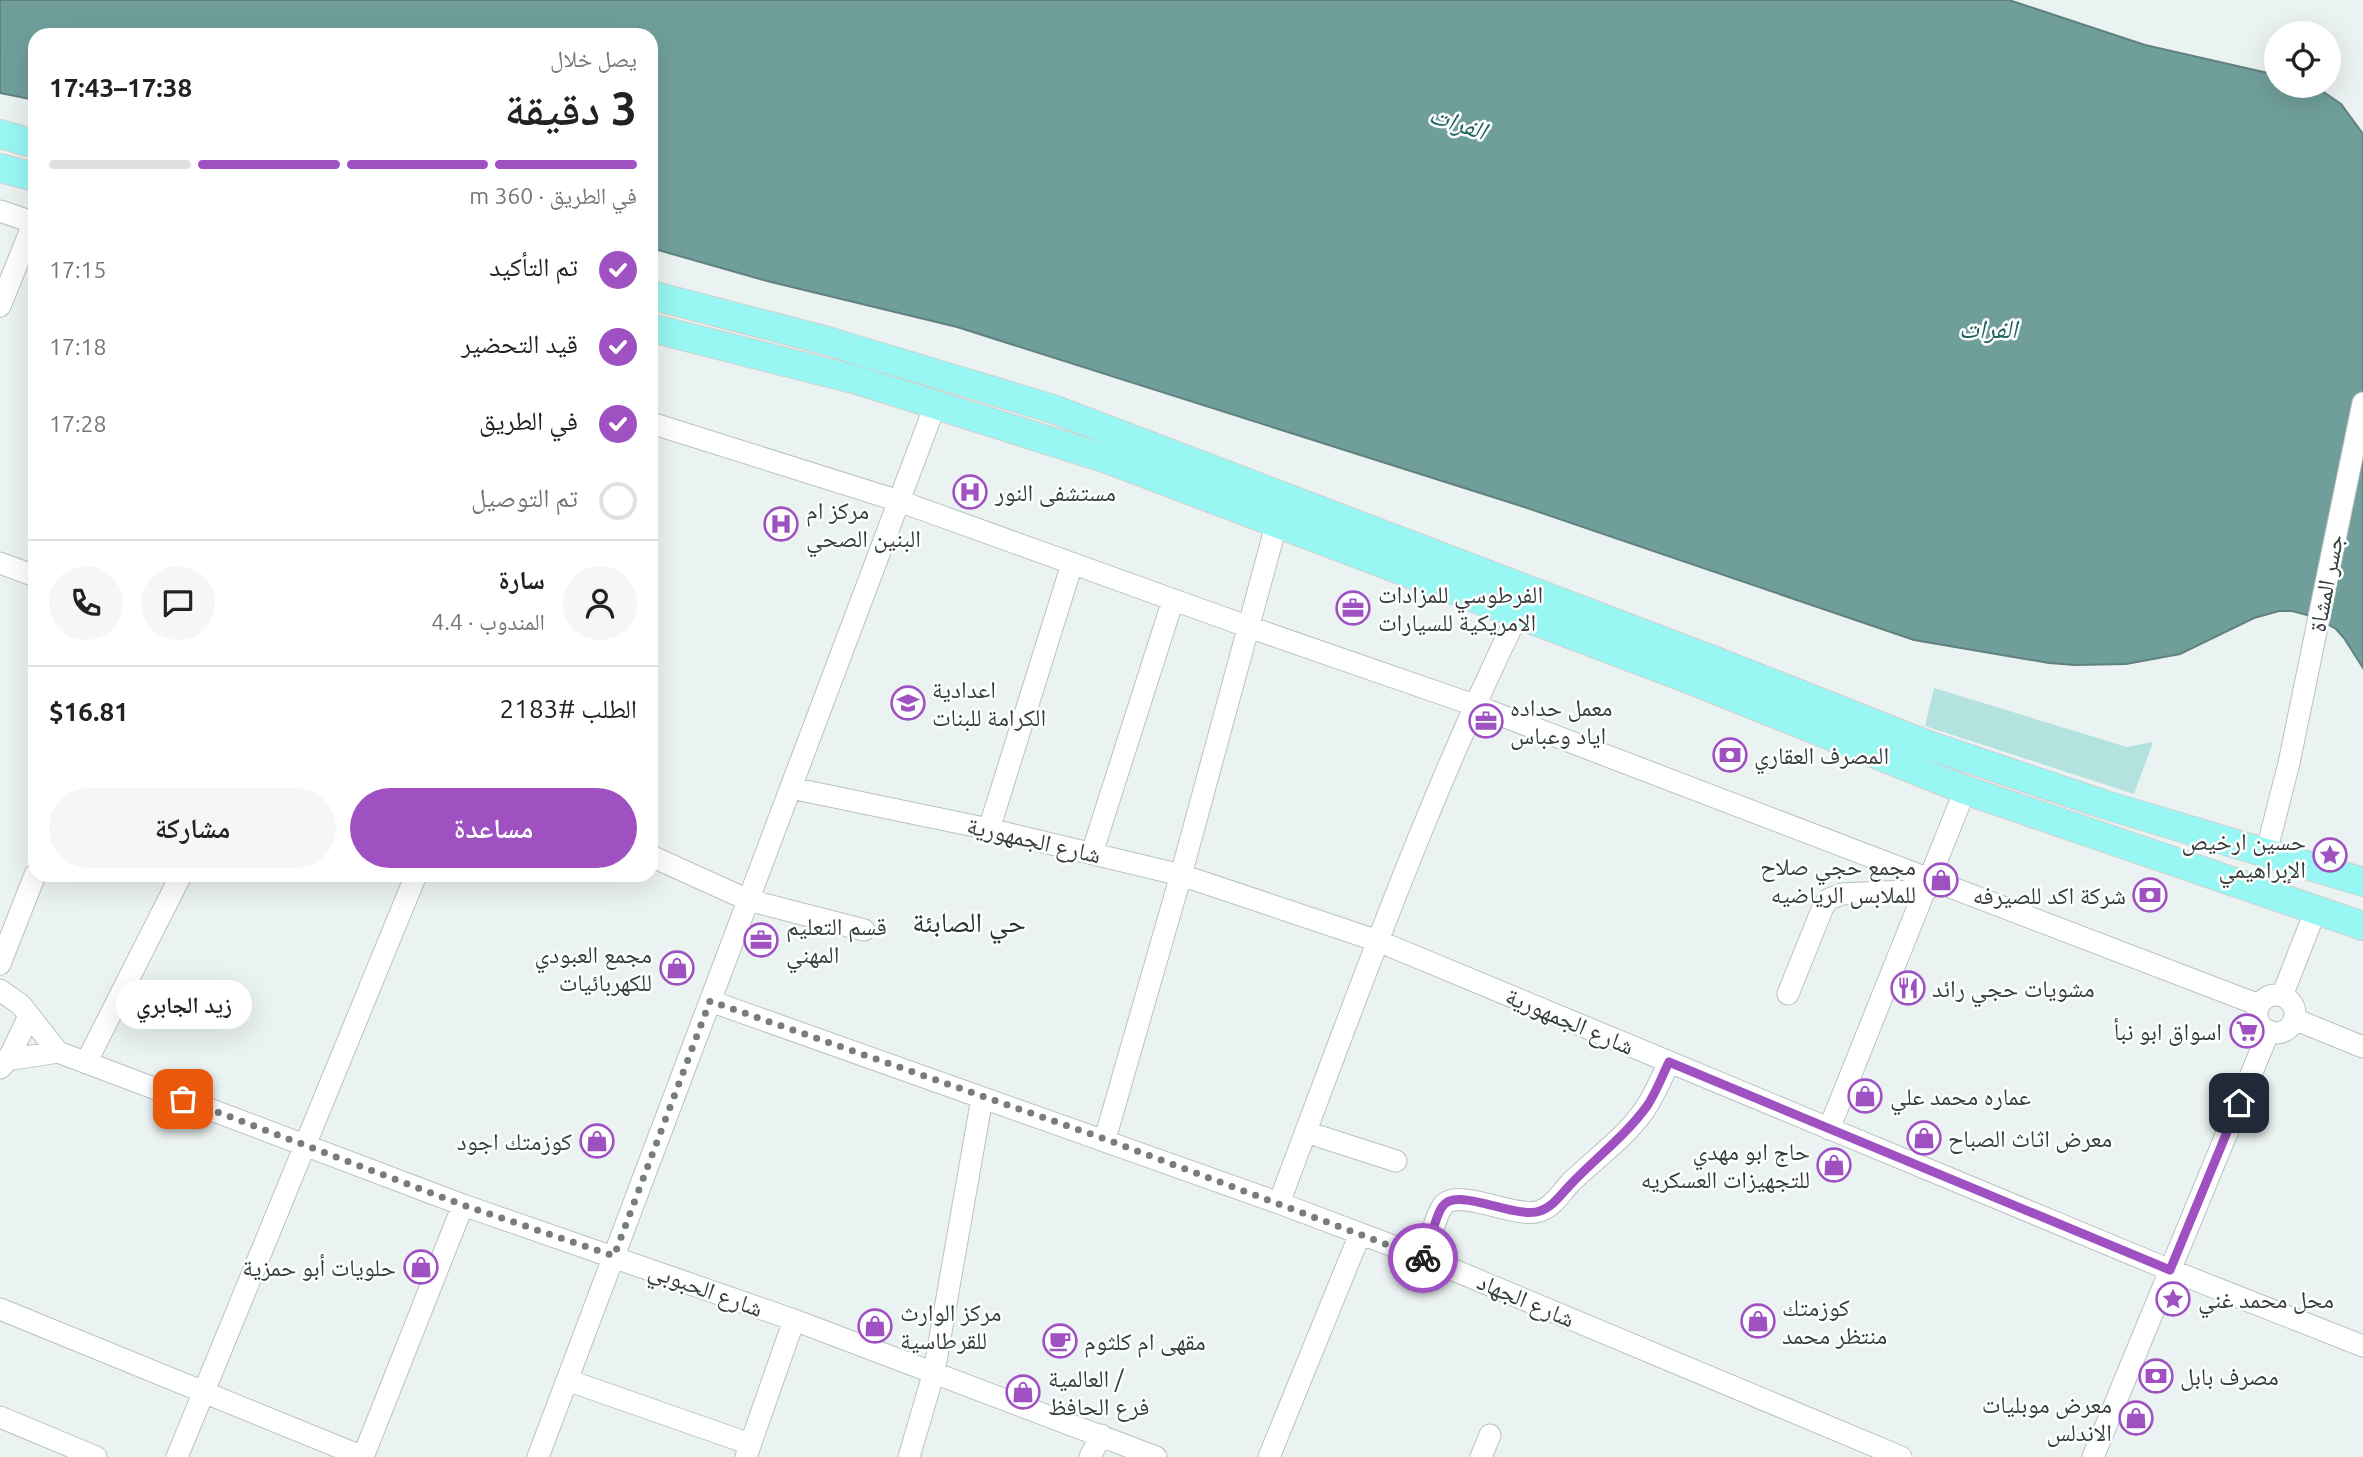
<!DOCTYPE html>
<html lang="ar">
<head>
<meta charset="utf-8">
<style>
	:root { --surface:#fff; --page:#f6f6f6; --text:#222; --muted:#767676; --line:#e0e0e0; --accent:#9f51c2 }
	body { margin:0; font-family:Ubuntu,"Noto Naskh Arabic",sans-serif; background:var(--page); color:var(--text); direction:rtl; height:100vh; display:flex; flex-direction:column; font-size:26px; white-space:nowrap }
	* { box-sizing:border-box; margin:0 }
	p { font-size:23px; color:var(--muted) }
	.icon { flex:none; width:38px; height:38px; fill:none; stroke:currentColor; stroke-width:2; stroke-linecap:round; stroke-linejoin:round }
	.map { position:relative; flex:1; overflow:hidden; direction:ltr }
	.drawer { position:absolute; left:28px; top:28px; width:630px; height:854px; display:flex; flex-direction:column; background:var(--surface); border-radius:21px; box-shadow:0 7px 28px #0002; direction:rtl }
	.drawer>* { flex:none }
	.buttons { position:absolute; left:2264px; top:21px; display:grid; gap:14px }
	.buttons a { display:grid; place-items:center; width:77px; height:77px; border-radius:50%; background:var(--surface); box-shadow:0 7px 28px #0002; font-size:35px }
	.pin { position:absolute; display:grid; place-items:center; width:60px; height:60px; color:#fff; margin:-30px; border-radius:14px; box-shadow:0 4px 10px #0006 }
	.courier { position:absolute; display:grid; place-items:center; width:70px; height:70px; margin:-35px; border:5px solid #9f51c2; border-radius:50%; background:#fff; color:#222; box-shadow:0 2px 9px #0007 }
	.bubble { position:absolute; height:49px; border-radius:24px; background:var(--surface); box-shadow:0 7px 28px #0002; font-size:23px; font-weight:600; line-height:49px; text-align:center; direction:rtl }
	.overview em { font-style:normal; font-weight:600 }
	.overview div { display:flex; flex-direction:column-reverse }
	.overview { display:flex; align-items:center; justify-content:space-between; height:119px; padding:0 21px }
	h1 { font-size:46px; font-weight:600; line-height:52px }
	.bar { display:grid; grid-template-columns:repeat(4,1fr); gap:10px 7px; align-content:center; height:84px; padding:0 21px }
	.bar i { height:9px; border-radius:5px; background:var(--line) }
	.bar .selected { background:var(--accent) }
	.bar p { grid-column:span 4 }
	.line { display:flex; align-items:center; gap:18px; padding:0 21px; border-top:2px solid var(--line) }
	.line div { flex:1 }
	.round { display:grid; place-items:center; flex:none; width:74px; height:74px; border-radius:37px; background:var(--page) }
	ol { padding:0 21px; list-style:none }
	li { display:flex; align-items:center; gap:21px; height:77px }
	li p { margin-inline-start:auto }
	li .icon { padding:7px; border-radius:50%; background:var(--accent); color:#fff; stroke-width:4 }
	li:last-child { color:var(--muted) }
	li i { width:38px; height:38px; border:4px solid var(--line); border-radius:50% }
	.cta { display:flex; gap:14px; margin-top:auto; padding:14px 21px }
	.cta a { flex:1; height:80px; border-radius:42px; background:var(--accent); color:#fff; font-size:28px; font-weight:600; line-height:80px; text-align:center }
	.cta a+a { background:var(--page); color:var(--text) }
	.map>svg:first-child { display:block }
</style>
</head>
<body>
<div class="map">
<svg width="2363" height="1457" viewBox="0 0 2363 1457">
	<rect width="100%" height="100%" fill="#ebf3f2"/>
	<!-- green -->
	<path fill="#b3e2df" d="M1934 688 2127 747 2153 742 2134 794 1925 726Z"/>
	<!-- water -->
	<path fill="#709f9b" stroke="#60817e" stroke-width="2" d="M0 0H2009L2145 45 2277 75V86H2311L2319 89 2341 104 2363 134V668L2344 638 2336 629 2315 617 2292 611H2279L2254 618 2180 654 2126 664 2075 665 2049 663 1914 640 1521 506 957 327 767 281 651 248V35H35V100L0 93Z"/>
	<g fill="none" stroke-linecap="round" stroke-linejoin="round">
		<defs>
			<path id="minor" d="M0 211 35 223
				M0 306 34 222
				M651 423 899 501 1249 627 1474 705 2259 1005
				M0 563 35 576
				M791 788 989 829 1181 875 1378 941 2170 1270 2363 1346
				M989 829 1072 564
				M1092 853 1173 600
				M2266 853 2289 763 2363 403
				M651 856 748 900 864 930
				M0 964 35 875
				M0 990 21 1005 58 1052 463 1205 794 1320 1156 1457
				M1788 994 1823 907 1829 899 1842 894 1927 890
				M2257 1014a19 19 0 1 1 38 0a19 19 0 1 1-38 0Z
				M2282 996 2315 912
				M710 1001 1279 1203 1425 1258 1901 1457
				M2294 1019 2363 1047
				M0 1061 58 1052
				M86 1063 181 875
				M0 1068 8 1060 29 1016
				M1829 1129 1965 790
				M1306 1132 1396 1161
				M1105 1139 1181 875 1277 522
				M1279 1203C1354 1004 1425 804 1518 614
				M1425 1258C1430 1244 1434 1219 1442 1207 1456 1185 1516 1220 1540 1211 1554 1206 1561 1193 1571 1182 1597 1157 1632 1133 1650 1101 1657 1089 1663 1075 1669 1062
				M0 1309 363 1457
				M567 1380 750 1444
				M0 1417 96 1457
				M177 1457 416 875
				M363 1457 463 1205
				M538 1457 936 403
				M746 1457 794 1320
				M909 1457 934 1372 982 1098
				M1090 1457 1101 1435
				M1269 1457 1360 1234
				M1481 1457 1490 1435
				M2093 1457 2269 1031"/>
			<path id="major" d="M0 134 35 144
				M0 168 35 177
				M651 295 824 340 1053 409 1718 662 1928 745 2106 805 2363 882
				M651 328 857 380 1107 459 1691 680 1965 790 2363 926"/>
		</defs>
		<!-- minor casing -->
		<use href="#minor" stroke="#bac2c1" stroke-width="23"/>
		<!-- major casing -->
		<use href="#major" stroke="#cfd0d0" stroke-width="30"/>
		<!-- minor -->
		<use href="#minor" stroke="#fff" stroke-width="21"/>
		<!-- major -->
		<use href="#major" stroke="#98f7f3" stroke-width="28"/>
	</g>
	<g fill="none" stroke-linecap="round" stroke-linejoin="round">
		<!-- done -->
		<path stroke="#777c7c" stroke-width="7" stroke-dasharray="0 12.6" d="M183 1099 463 1205 614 1256 710 1001 1105 1139 1423 1258"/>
		<!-- route -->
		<path stroke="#9f51c2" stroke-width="9" d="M1423 1258H1425C1430 1244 1434 1219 1442 1207 1456 1185 1516 1220 1540 1211 1554 1206 1562 1193 1572 1183 1597 1157 1626 1135 1647 1106 1656 1093 1662 1076 1669 1062L2170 1270 2239 1103"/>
	</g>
	<!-- icons -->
	<defs>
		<symbol id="hospital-ring" viewBox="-11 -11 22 22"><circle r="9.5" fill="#fdffff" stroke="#9f51c2" stroke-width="1.5"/><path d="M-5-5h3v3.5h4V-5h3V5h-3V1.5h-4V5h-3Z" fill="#9f51c2"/></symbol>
		<symbol id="office-ring" viewBox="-11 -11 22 22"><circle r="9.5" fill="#fdffff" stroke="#9f51c2" stroke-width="1.5"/><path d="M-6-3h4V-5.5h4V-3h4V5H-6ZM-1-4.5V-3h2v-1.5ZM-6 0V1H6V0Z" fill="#9f51c2"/></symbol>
		<symbol id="school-ring" viewBox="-11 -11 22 22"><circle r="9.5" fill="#fdffff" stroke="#9f51c2" stroke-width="1.5"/><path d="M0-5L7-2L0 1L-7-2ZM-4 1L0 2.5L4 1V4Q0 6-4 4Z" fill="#9f51c2"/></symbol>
		<symbol id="bank-ring" viewBox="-11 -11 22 22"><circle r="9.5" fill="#fdffff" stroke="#9f51c2" stroke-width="1.5"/><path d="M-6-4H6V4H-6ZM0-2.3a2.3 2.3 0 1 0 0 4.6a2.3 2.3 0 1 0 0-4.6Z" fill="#9f51c2"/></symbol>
		<symbol id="sight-ring" viewBox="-11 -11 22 22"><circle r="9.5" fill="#fdffff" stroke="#9f51c2" stroke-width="1.5"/><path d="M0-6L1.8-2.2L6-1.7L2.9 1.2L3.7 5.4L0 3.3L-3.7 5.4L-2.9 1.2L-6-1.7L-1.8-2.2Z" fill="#9f51c2"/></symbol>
		<symbol id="shop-ring" viewBox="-11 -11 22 22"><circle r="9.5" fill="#fdffff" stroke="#9f51c2" stroke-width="1.5"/><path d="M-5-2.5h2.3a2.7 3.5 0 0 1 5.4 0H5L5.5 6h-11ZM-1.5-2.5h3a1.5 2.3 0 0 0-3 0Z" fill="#9f51c2"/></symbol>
		<symbol id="restaurant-ring" viewBox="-11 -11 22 22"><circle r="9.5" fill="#fdffff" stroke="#9f51c2" stroke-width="1.5"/><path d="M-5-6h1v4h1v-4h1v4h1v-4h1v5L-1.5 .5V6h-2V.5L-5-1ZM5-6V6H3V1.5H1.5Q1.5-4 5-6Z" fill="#9f51c2"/></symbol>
		<symbol id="supermarket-ring" viewBox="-11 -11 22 22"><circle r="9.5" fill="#fdffff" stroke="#9f51c2" stroke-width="1.5"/><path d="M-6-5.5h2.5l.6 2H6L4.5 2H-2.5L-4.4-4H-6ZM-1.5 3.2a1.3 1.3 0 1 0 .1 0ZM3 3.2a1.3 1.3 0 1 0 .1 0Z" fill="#9f51c2"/></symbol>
		<symbol id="cafe-ring" viewBox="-11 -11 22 22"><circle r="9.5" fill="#fdffff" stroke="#9f51c2" stroke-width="1.5"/><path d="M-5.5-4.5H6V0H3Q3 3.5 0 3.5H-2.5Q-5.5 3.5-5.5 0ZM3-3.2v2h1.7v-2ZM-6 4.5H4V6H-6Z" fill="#9f51c2"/></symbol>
	</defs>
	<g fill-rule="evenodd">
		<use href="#hospital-ring" x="951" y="473" width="38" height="38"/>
		<use href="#hospital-ring" x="762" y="505" width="38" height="38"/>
		<use href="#office-ring" x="1334" y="589" width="38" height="38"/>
		<use href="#school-ring" x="889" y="684" width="38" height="38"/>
		<use href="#office-ring" x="1467" y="702" width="38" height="38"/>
		<use href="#bank-ring" x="1711" y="736" width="38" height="38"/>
		<use href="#sight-ring" x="2311" y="836" width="38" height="38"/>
		<use href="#shop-ring" x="1922" y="861" width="38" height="38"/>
		<use href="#bank-ring" x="2131" y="876" width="38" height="38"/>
		<use href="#office-ring" x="742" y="921" width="38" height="38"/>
		<use href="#shop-ring" x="658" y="949" width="38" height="38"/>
		<use href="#restaurant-ring" x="1889" y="969" width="38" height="38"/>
		<use href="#supermarket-ring" x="2228" y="1012" width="38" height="38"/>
		<use href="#shop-ring" x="1846" y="1077" width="38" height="38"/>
		<use href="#shop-ring" x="1905" y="1119" width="38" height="38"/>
		<use href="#shop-ring" x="578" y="1122" width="38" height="38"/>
		<use href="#shop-ring" x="1815" y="1146" width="38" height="38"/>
		<use href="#shop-ring" x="402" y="1248" width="38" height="38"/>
		<use href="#sight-ring" x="2154" y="1280" width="38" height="38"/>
		<use href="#shop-ring" x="1739" y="1302" width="38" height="38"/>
		<use href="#shop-ring" x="856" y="1307" width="38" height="38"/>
		<use href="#cafe-ring" x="1041" y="1322" width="38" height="38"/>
		<use href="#bank-ring" x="2137" y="1357" width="38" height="38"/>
		<use href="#shop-ring" x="1004" y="1373" width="38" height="38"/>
		<use href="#shop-ring" x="2117" y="1399" width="38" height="38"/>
	</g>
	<g text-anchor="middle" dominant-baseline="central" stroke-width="5" stroke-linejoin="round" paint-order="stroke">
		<!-- poi labels -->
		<g font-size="24" fill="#393c3c" stroke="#fdffff" text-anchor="start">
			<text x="995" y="492">مستشفى النور</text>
			<text x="806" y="510">مركز ام<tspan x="806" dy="28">البنين الصحي</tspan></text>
			<text x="1378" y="594">الفرطوسي للمزادات<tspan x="1378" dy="28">الامريكية للسيارات</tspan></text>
			<text x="932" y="689">اعدادية<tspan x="932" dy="28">الكرامة للبنات</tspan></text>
			<text x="1510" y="707">معمل حداده<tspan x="1510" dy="28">اياد وعباس</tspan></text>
			<text x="1754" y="755">المصرف العقاري</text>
			<text x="2306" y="841" text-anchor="end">حسين ارخيص<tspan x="2306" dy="28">الإبراهيمي</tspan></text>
			<text x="1916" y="866" text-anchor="end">مجمع حجي صلاح<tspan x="1916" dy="28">للملابس الرياضيه</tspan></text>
			<text x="2126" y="895" text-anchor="end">شركة اكد للصيرفه</text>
			<text x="786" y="926">قسم التعليم<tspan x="786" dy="28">المهني</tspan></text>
			<text x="652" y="954" text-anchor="end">مجمع العبودي<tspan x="652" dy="28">للكهربائيات</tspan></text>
			<text x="1932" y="988">مشويات حجي رائد</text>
			<text x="2222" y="1031" text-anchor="end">اسواق ابو نبأ</text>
			<text x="1890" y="1096">عماره محمد علي</text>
			<text x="1948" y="1138">معرض اثاث الصباح</text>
			<text x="572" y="1141" text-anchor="end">كوزمتك اجود</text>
			<text x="1810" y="1151" text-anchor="end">حاج ابو مهدي<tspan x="1810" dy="28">للتجهيزات العسكريه</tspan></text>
			<text x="396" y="1267" text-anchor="end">حلويات أبو حمزية</text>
			<text x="2198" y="1299">محل محمد غني</text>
			<text x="1782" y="1307">كوزمتك<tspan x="1782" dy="28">منتظر محمد</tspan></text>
			<text x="900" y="1312">مركز الوارث<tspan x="900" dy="28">للقرطاسية</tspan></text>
			<text x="1084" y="1341">مقهى ام كلثوم</text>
			<text x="2180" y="1376">مصرف بابل</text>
			<text x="1048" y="1378">العالمية /<tspan x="1048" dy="28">فرع الحافظ</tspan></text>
			<text x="2112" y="1404" text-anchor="end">معرض موبليات<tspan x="2112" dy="28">الاندلس</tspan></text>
		</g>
		<!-- street labels -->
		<g font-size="24" fill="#393c3c" stroke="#fdffff">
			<text transform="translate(2326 583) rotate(-79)">جسر المشاة</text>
			<text transform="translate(1034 840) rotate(13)">شارع الجمهورية</text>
			<text transform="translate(1570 1021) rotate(23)">شارع الجمهورية</text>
			<text transform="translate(706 1289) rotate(20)">شارع الحبوبي</text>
			<text transform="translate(1526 1300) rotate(23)">شارع الجهاد</text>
		</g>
		<!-- water labels -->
		<g font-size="26" font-style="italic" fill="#236360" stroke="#fdffff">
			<text transform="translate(1458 122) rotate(18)">الفرات</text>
			<text x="1988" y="328">الفرات</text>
		</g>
		<!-- quarter labels -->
		<g font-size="28" fill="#2b3130" stroke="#fdffff">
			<text x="969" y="921">حي الصابئة</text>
		</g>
	</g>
</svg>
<div class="buttons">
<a><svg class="icon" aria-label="locate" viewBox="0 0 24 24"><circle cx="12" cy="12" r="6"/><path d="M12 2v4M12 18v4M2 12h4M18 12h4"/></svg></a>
</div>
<div class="pin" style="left:183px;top:1099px;background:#ea580c"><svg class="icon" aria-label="bag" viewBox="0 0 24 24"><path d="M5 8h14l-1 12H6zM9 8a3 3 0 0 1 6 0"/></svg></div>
<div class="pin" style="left:2239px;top:1103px;background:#1f2937"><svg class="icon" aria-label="home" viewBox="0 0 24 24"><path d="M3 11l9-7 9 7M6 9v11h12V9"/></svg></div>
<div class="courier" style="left:1423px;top:1258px"><svg class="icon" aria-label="bike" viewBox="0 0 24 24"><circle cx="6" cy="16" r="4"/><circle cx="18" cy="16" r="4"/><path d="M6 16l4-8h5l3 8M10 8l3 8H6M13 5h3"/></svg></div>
<div class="bubble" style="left:116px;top:980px;width:136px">زيد الجابري</div>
<section class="drawer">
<div class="overview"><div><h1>3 دقيقة</h1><p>يصل خلال</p></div><em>17:38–17:43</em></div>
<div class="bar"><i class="selected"></i><i class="selected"></i><i class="selected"></i><i></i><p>في الطريق · 360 m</p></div>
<ol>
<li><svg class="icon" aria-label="check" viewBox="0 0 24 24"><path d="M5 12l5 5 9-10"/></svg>تم التأكيد<p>17:15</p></li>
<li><svg class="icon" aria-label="check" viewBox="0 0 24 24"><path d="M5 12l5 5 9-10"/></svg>قيد التحضير<p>17:18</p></li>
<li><svg class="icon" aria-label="check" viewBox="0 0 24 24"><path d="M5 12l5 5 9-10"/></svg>في الطريق<p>17:28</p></li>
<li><i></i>تم التوصيل</li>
</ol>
<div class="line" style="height:126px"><a class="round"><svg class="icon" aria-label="person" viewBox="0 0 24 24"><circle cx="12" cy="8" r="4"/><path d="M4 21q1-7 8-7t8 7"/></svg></a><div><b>سارة</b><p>المندوب · 4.4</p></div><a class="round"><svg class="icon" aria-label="chat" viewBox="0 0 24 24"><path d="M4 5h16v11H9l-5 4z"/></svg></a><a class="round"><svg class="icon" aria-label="phone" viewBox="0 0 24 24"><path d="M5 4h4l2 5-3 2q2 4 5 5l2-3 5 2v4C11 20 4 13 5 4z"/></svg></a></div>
<div class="line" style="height:91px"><div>الطلب #2183</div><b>$16.81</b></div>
<div class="cta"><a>مساعدة</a><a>مشاركة</a></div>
</section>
</div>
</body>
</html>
